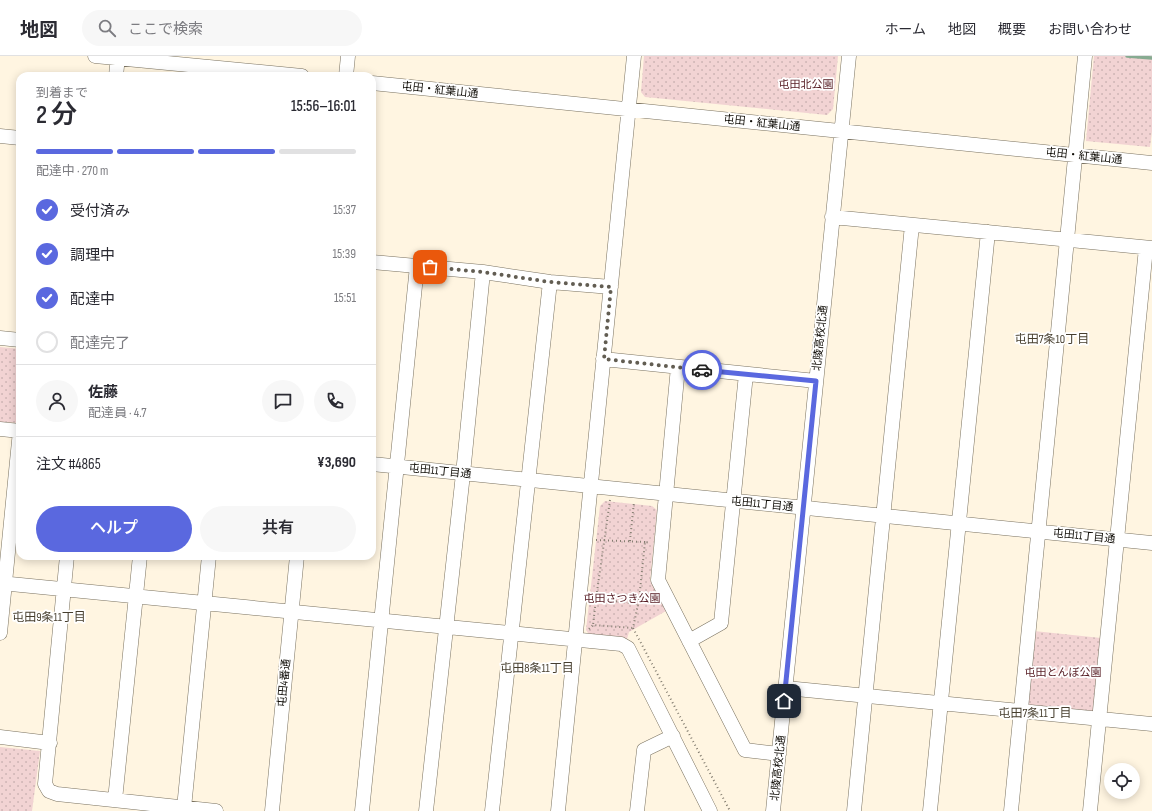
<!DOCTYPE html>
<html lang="ja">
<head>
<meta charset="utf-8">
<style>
	:root { --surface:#fff; --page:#f7f7f7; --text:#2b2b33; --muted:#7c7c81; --line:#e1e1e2; --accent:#5a68df }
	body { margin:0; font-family:"Sofia Sans Condensed","Noto Sans JP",sans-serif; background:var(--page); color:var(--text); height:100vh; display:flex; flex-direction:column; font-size:15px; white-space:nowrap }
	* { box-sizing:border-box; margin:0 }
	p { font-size:13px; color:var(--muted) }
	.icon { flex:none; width:22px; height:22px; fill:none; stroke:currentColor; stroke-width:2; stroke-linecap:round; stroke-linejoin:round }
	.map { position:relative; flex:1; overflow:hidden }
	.side { position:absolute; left:16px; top:16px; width:360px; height:488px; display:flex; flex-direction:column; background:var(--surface); border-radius:12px; box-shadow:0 2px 10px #0003 }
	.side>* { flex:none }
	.buttons { position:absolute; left:1104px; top:707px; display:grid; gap:8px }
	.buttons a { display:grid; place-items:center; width:36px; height:36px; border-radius:50%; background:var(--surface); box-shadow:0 2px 10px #0003; font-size:20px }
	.pin { position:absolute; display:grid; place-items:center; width:34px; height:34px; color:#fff; margin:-17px; border-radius:8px; box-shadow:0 2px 6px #0006 }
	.courier { position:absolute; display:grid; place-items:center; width:40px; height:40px; margin:-20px; border:3px solid #5a68df; border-radius:50%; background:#fff; color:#222; box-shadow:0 1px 5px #0007 }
	.headline em { font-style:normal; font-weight:600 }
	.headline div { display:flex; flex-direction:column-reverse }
	.headline { display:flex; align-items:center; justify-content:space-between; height:68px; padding:0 20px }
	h1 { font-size:26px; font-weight:600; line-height:30px }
	.bar { display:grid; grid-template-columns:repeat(4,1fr); gap:6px 4px; align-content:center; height:48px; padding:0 20px }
	.bar i { height:5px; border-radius:3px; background:var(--line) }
	.bar .on { background:var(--accent) }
	.bar p { grid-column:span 4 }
	.line { display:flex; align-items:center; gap:10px; padding:0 20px; border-top:1px solid var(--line) }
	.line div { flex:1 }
	.round { display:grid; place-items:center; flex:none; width:42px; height:42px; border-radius:21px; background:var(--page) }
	ol { padding:0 20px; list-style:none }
	li { display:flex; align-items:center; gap:12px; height:44px }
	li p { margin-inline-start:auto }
	li .icon { padding:4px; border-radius:50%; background:var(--accent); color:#fff; stroke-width:4 }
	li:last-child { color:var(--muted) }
	li i { width:22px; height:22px; border:2px solid var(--line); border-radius:50% }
	.button { display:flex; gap:8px; margin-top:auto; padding:8px 20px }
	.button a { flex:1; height:46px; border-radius:24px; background:var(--accent); color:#fff; font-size:16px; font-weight:600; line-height:46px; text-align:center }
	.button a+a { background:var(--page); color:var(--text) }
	header { display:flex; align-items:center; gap:24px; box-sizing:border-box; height:56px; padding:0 20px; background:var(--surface); border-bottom:1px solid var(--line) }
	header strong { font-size:19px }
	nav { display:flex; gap:22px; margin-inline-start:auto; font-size:14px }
	.search { width:280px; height:36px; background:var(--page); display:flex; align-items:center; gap:10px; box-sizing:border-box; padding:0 14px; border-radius:22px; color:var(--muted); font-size:15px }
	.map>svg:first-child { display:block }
</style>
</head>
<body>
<header>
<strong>地図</strong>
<div class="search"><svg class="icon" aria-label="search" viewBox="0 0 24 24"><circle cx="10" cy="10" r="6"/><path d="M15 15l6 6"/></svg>ここで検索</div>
<nav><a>ホーム</a><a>地図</a><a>概要</a><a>お問い合わせ</a></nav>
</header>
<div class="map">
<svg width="1152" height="755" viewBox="0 0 1152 755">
	<defs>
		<pattern id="park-dots" width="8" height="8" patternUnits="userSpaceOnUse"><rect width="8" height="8" fill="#f2d3d3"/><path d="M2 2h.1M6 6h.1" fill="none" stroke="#ceb4b4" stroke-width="1.8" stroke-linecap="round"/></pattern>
	</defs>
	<rect width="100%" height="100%" fill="#fff5e1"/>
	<!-- park -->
	<path fill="url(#park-dots)" d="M644 0H838L833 53 827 59 645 41 641 36Z
		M1094 0H1152V75L1150 91 1086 85Z
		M0 291 20 293V367L0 366Z
		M605 445 652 450 657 454 650 524 666 555 629 576 627 583 590 580 586 574 600 450Z
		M1034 575 1101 582 1093 657 1026 651Z
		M0 691 40 695 32 755H0Z"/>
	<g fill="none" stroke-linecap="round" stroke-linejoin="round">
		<!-- stream -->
		<path stroke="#87ab91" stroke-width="3.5" d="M1127 0 1152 2"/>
		<defs>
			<path id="minor" d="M95 0 302 20
				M116 20 118 0
				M346 20 348 0
				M372 27 1152 107
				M0 80 20 82
				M832 161 1152 192
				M372 206 483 216 550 226 611 231
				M0 282 20 284
				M603 303 816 325
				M678 311 658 524 745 694 779 698
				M0 373 20 375
				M372 408 1152 487
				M67 500 45 728 49 735 57 738 216 755
				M0 527 621 588 628 592 710 755
				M0 577 20 375
				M689 585 721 567 746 318
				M786 632 1152 668
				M0 681 50 687
				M115 744 140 500
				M184 752 209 500
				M272 755 297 500
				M362 755 417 210
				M426 755 463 418 483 216
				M492 755 550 226
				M558 755 634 0
				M637 755 644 694 673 680
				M773 755 849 0
				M854 755 912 169
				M930 755 988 176
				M1011 755 1085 0
				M1090 755 1146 192"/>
		</defs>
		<!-- minor casing -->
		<use href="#minor" stroke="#7a7260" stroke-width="15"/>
		<!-- path -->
		<path stroke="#827c6f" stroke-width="2" stroke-dasharray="1 3" stroke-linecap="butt" d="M610 444 596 543 639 548
			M596 484 645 486
			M630 485 634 446
			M652 536 639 544 633 572 730 755
			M592 543H596L593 569
			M639 544 645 486 650 487
			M589 573 593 569 633 572"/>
		<!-- minor -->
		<use href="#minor" stroke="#fff" stroke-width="14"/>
	</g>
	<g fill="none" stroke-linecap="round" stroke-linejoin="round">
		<!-- done -->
		<path stroke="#625d52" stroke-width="4" stroke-dasharray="0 7.2" d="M430 211 483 216 550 226 611 231 604 303 702 314"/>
		<!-- route -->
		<path stroke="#5a68df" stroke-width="5" d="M702 314 816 325 784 645"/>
	</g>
	<g text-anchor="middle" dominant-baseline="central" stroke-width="3.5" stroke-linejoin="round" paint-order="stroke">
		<!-- park labels -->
		<g font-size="11" fill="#551b22" stroke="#fff">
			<text x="806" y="28">屯田北公園</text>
			<text x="622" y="542">屯田さつき公園</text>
			<text x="1063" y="616">屯田とんぼ公園</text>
		</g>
		<!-- street labels -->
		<g font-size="11" fill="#0e0b05" stroke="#fff">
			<text transform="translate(440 34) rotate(6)">屯田・紅葉山通</text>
			<text transform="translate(762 67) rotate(6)">屯田・紅葉山通</text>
			<text transform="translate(1084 100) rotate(6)">屯田・紅葉山通</text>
			<text transform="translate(820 282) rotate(-84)">北陵高校北通</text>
			<text transform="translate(440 415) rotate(6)">屯田11丁目通</text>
			<text transform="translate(762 448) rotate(6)">屯田11丁目通</text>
			<text transform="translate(1084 480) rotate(6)">屯田11丁目通</text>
			<text transform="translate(284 627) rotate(-84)">屯田4番通</text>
			<text transform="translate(778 712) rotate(-84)">北陵高校北通</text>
		</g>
		<!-- neighbourhood labels -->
		<g font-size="12" fill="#463e2e" stroke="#fff">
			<text x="1052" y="283">屯田7条10丁目</text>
			<text x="49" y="561">屯田9条11丁目</text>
			<text x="537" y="612">屯田8条11丁目</text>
			<text x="1035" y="657">屯田7条11丁目</text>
		</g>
	</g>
</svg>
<div class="buttons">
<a><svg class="icon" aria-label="locate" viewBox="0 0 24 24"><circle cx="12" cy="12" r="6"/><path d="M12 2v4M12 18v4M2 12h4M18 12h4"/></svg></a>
</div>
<div class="pin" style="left:430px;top:211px;background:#ea580c"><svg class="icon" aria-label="bag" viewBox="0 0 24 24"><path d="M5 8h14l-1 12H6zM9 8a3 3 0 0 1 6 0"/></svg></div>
<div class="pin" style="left:784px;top:645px;background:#1f2937"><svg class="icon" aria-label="home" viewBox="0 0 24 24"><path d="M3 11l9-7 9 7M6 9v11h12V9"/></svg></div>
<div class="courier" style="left:702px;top:314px"><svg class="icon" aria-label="car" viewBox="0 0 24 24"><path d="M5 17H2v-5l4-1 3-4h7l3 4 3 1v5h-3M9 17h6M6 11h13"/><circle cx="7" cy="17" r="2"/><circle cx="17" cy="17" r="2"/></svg></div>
<section class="side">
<div class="headline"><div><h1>2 分</h1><p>到着まで</p></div><em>15:56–16:01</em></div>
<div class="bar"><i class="on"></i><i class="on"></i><i class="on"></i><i></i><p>配達中 · 270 m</p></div>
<ol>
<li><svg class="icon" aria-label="check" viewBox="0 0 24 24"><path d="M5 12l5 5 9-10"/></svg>受付済み<p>15:37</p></li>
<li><svg class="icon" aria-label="check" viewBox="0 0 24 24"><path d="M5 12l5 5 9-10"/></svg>調理中<p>15:39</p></li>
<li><svg class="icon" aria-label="check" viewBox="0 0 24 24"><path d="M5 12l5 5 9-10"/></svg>配達中<p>15:51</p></li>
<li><i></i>配達完了</li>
</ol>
<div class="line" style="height:72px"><a class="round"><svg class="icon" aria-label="person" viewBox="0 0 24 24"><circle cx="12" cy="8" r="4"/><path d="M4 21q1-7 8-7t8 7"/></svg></a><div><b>佐藤</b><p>配達員 · 4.7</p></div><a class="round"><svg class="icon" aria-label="chat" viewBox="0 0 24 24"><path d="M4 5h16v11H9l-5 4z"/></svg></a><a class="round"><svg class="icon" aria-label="phone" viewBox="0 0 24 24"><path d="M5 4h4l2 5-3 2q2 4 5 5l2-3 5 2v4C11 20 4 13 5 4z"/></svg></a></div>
<div class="line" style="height:52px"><div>注文 #4865</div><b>¥3,690</b></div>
<div class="button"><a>ヘルプ</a><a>共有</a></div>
</section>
</div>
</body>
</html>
